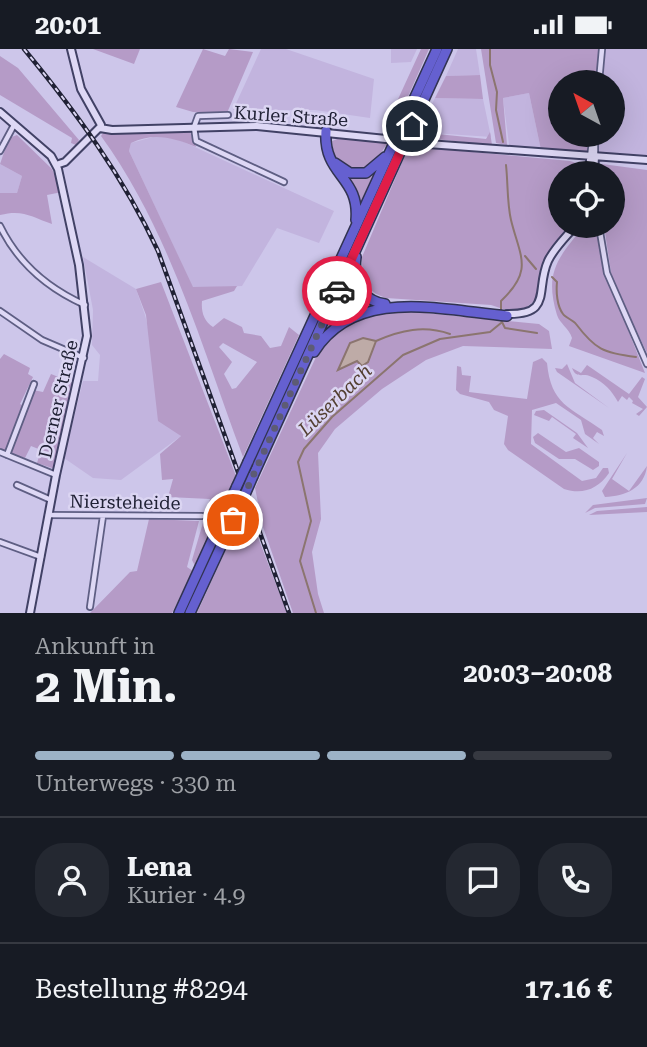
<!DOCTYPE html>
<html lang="de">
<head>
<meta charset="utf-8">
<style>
	:root { --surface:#171b24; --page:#242831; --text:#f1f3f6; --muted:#9ea1a6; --line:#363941; --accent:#9cb2c6 }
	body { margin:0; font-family:"Roboto Serif",serif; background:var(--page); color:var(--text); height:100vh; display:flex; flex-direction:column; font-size:26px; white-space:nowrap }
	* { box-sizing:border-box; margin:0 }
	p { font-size:23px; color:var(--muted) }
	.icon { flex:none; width:38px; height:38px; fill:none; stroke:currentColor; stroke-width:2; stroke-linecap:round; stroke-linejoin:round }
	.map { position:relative; height:564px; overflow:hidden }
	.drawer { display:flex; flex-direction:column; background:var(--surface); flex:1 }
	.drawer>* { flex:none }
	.needle { width:46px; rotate:320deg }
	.controls { position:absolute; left:548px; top:21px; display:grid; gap:14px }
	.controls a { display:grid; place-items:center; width:77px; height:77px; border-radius:50%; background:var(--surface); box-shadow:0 7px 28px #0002; font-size:35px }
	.pin { position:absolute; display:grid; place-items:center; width:60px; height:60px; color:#fff; margin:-30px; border:4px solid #fff; border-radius:50%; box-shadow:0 2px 7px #0007 }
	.courier { position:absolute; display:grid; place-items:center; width:70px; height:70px; margin:-35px; border:5px solid #e11d48; border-radius:50%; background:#fff; color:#222; box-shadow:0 2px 9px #0007 }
	.overview em { font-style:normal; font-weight:700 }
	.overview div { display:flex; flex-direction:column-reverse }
	.overview { display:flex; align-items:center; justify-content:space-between; height:119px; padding:0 35px }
	h1 { font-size:46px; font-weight:700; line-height:52px }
	.bar { display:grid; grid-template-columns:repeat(4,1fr); gap:10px 7px; align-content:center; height:84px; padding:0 35px }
	.bar i { height:9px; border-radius:5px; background:var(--line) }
	.bar .on { background:var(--accent) }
	.bar p { grid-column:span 4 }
	.line { display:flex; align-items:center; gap:18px; padding:0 35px; border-top:2px solid var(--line) }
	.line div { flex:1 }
	.round { display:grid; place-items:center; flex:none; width:74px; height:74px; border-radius:28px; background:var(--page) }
	.status { display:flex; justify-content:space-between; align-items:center; height:49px; padding:0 35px; background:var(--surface); direction:ltr }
	.status svg { height:19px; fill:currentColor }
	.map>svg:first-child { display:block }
</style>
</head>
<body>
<div class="status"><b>20:01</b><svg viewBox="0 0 49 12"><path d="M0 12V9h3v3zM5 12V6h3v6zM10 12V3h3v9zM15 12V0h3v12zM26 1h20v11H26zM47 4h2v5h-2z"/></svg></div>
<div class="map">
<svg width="647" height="564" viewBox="0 0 647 564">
	<rect width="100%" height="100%" fill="#cdc6ea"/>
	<!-- farmland -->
	<path fill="#c2b4de" d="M261 0H286L374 30 370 69 315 61H233Z
		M391 0H417L411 13 391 14Z
		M458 0H476L480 26 446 27Z
		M602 0H647V107L598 104 597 86H612V33H598Z
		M529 44 541 101 510 103 503 49Z
		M435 49 483 50 491 88 418 83Z
		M153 88H173L334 162 319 194 277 179 242 237 193 239 129 102 131 94Z
		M0 115 22 127 17 144H0Z
		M83 208 136 240 145 266 172 378 181 387 121 431 93 429 64 409 83 332H98L100 306 92 296 93 261Z"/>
	<!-- green -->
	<path fill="#b59bc7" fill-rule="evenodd" d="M93 0H140L134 15Z
		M203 0 225 7 229 0 253 3 227 64 193 63 176 58Z
		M421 0H429L391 86H388L392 76 388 72Z
		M481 0H602L598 33H560V86H591L588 104 541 101 529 44 503 49 507 96 496 94Z
		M0 7 18 19 79 91 76 96 71 94 72 89 0 46Z
		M480 26 483 50 435 49 446 27Z
		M190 83 196 98C174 89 154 83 131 94L129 102 193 238 237 237 234 242 202 252C201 263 204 272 213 278L224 269 242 278 244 284 261 287 270 299 281 297 289 278 299 286 243 408C202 299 170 182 101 87L103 84ZM223 294 257 313 236 339 232 340 224 325 232 313 219 298Z
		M418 83 486 90 490 83 492 96 416 88Z
		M17 86 52 120 62 143 47 146 52 175C32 168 23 160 0 166V144H17L22 127 0 115 9 89Z
		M340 89 388 93 372 118 352 122 334 106 332 92Z
		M409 97 570 112 586 117 588 124H560V177H571L554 195 543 215 539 248 523 261 503 260 491 256 386 249C364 242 362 229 362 208Z
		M602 115 647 121V304L612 230 604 177H612V124H600Z
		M337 121 373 125 359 158Z
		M584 177H597L606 225 645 324 569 297 572 289C569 279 560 275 557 266 544 223 558 209 584 177Z
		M352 222 353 227 379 256 348 266 323 287Z
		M161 233 236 427 195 517 192 511 210 450 168 448 173 430 162 431 160 405 181 387 158 372 146 266 136 240Z
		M394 261 539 275 549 282 552 300 463 297 426 311 382 340 335 380 318 404 321 470 312 503 318 545 324 564H293L263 478 255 439 316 308C337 275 357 269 394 261Z
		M4 305 30 319 28 325 33 328 20 355 22 356 5 403 0 400V310Z
		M542 309 547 314C551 356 570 358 602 381L604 387 597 383 593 389 599 395 585 385 581 371 556 354 532 361 531 395 582 432 596 429 603 419H608L609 424C598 440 583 446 564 440L508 401 504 395 508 367 494 361 489 353 460 345 456 341 457 317 461 318 462 326 471 327 469 343 527 350 533 313Z
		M567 315 575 334 609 359 557 323 555 319 562 320Z
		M587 316 629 345 642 328 645 330 638 348 647 358 639 367 636 365 643 360 632 354 633 352 629 348 627 351 622 347 618 353C612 342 604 333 592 328 582 323 577 331 572 319L581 324Z
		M51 325 76 335 55 420 37 414 41 401 31 397 25 409 10 404 33 341 43 343Z
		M544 361 577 384 588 399 573 389 576 385 552 368 549 372 534 366 536 362Z
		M538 384 566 403 579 399 599 413V417L593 421 575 410H559L535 394 533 388Z
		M627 404 612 430 629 442 647 417C644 440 625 447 605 448L602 442Z
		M647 449 645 455 595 459 585 464 593 456Z
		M246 457 287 564H197Z
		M647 458V463L589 466 597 462Z
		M149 470 199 472 187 518 193 522 172 564H90L130 523 137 522Z"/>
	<!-- water -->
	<path fill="#beaba7" stroke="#8b756f" stroke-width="2" d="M363 289 376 292 368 313 362 317 357 312 338 321 350 294Z"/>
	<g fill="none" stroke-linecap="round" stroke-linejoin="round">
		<!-- stream -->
		<path stroke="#8b756f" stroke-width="2" d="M490 0V16L497 43 496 61 503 93
			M525 207 536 220
			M552 228 557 233C556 243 557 257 563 265 566 269 573 271 576 275 595 300 603 304 636 308
			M501 263V252C534 221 520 208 511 171 507 154 508 134 506 116
			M500 269 505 279 537 284
			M376 292C401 281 424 276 450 285
			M316 564 300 512 311 472 298 413 304 400 332 368 403 306 440 290 490 283 501 274"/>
		<defs>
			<path id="street" d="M599 33 602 0
				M228 66 198 67 194 78 196 92 284 133
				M595 88V107
				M0 102 14 76
				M590 108 593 86
				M0 177C18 214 47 239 85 256
				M599 177 607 224 647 315
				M0 262 42 291 84 309
				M0 403 56 426
				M7 406 34 335
				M17 436 51 451
				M48 466 202 467
				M0 493 41 508
				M90 558 103 467"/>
			<path id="secondary" d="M71 0 81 40 101 76
				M0 63 51 107 58 120 79 216 87 287 56 426 30 564
				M100 79 112 81 257 77 386 90
				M414 94 647 111
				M590 108V124
				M56 116 65 113 101 77
				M594 124 595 108
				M507 265C553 266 535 241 548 212 554 199 566 188 575 177"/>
			<path id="highway" d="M326 82C323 127 360 127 356 171
				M335 114 350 124H366L385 108
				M356 208C353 231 360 251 385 255
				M314 303C356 237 441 261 507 267
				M248 413 437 0
				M253 427 447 0
				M179 564 237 437
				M190 564 243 450"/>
		</defs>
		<!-- street casing -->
		<use href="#street" stroke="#5e5e83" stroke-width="8"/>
		<!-- secondary casing -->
		<use href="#secondary" stroke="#414165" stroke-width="10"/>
		<!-- highway casing -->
		<use href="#highway" stroke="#313351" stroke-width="12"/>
		<!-- street -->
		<use href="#street" stroke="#ded8f5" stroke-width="4.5"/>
		<!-- secondary -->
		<use href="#secondary" stroke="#ded8f5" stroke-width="6"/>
		<!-- highway -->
		<use href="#highway" stroke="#6560d0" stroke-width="9"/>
		<defs>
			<path id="rail" d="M24 0C76 63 123 127 158 202L289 564"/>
		</defs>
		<!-- rail casing -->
		<use href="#rail" stroke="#202135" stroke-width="4.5"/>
		<!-- rail -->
		<use href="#rail" stroke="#dbd5f2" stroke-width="2" stroke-dasharray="5" stroke-linecap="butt"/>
		<defs>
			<path id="secondary-bridge" d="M386 90 414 94"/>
			<path id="highway-bridge" d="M237 437 248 413
				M243 450 253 427"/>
		</defs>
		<!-- secondary-bridge casing -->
		<use href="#secondary-bridge" stroke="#414165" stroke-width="10" stroke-linecap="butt"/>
		<!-- highway-bridge casing -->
		<use href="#highway-bridge" stroke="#313351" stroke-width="12" stroke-linecap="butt"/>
		<!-- secondary-bridge -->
		<use href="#secondary-bridge" stroke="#ded8f5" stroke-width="6"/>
		<!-- highway-bridge -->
		<use href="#highway-bridge" stroke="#6560d0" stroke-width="9"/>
	</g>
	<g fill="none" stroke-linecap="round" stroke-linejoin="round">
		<!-- done -->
		<path stroke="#5d5b74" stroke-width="7" stroke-dasharray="0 12.6" d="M233 471 337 242"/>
		<!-- route -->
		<path stroke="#e11d48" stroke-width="9" d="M337 242 412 77"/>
	</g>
	<g text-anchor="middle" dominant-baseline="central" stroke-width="5" stroke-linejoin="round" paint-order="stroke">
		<!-- street labels -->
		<g font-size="18" fill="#202135" stroke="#dbd5f2">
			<text transform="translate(291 67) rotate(4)">Kurler Straße</text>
			<text transform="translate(58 350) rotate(-77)">Derner Straße</text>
			<text transform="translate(125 453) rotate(1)">Niersteheide</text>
		</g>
		<!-- water labels -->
		<g font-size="19" font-style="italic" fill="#533f31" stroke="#dbd5f2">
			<text transform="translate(335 351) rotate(-44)">Lüserbach</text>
		</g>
	</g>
</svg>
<div class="controls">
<a><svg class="needle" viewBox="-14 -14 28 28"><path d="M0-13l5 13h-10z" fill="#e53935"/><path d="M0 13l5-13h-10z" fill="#9ea1a6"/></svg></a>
<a><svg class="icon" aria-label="locate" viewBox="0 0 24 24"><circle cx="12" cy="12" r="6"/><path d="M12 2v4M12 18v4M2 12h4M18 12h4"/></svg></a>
</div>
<div class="pin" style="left:233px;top:471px;background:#ea580c"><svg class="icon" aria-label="bag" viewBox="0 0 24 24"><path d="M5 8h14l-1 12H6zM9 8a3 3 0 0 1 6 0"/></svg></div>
<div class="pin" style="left:412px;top:77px;background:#1f2937"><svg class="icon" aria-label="home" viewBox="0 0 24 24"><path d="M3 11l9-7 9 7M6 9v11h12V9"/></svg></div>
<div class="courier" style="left:337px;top:242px"><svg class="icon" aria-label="car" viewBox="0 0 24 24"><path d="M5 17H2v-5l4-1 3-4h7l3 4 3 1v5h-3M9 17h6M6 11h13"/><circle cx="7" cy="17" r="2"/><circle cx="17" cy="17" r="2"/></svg></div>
</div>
<section class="drawer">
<div class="overview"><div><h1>2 Min.</h1><p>Ankunft in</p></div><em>20:03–20:08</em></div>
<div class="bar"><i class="on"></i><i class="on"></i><i class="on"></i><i></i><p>Unterwegs · 330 m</p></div>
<div class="line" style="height:126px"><a class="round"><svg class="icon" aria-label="person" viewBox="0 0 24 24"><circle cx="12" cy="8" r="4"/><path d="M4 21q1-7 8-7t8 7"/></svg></a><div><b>Lena</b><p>Kurier · 4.9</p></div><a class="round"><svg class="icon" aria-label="chat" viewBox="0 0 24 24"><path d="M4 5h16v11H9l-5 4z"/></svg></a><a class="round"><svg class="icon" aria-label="phone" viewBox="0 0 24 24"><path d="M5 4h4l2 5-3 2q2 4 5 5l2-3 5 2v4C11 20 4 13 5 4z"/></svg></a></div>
<div class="line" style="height:91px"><div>Bestellung #8294</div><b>17.16 €</b></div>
</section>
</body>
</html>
